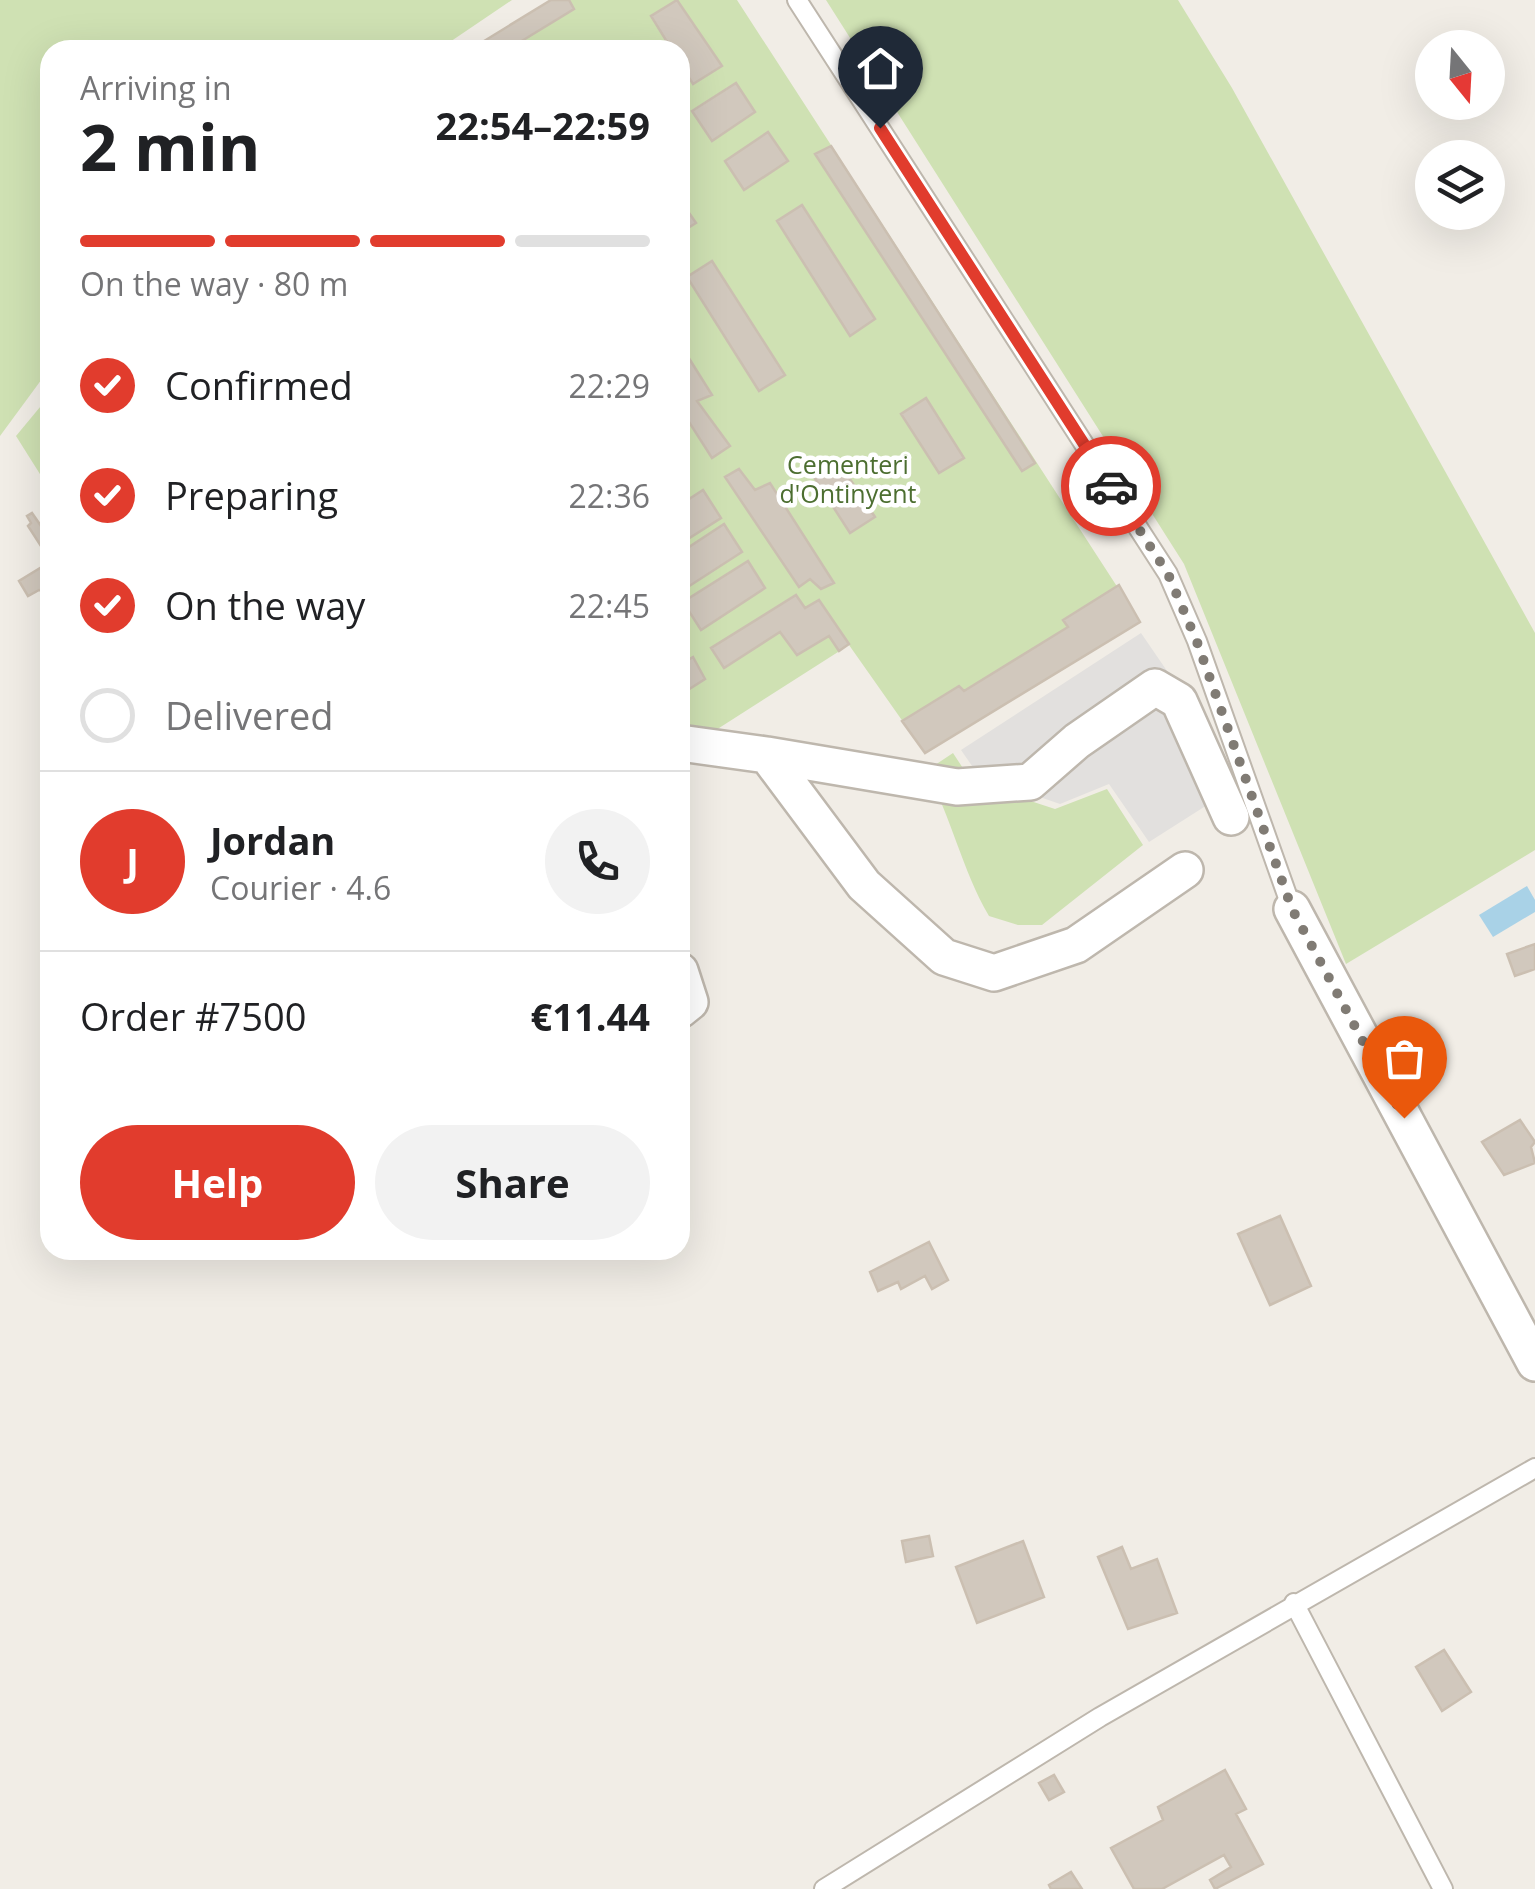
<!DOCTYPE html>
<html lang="en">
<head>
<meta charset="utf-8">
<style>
	:root { --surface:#fff; --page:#f2f2f2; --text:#202124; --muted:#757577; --line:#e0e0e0; --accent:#e13c2d }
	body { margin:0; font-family:"Open Sans",sans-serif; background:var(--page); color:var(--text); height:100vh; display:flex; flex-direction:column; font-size:38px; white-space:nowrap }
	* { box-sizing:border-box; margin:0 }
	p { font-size:32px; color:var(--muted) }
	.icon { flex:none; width:55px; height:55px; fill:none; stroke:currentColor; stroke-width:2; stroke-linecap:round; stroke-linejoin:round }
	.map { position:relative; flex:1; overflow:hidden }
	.sheet { position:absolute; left:40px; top:40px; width:650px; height:1220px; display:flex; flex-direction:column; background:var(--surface); border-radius:30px; box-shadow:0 10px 40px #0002 }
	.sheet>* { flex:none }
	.needle { width:65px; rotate:162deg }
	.controls { position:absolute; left:1415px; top:30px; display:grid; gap:20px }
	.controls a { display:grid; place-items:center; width:90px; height:90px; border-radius:50%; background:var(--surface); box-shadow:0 10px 40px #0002; font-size:50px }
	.pin { position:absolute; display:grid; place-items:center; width:85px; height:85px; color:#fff; margin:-102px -42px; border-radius:50% 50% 50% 0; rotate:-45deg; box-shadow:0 0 10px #0007 }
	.pin .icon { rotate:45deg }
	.courier { position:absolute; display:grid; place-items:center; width:100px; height:100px; margin:-50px; border:8px solid #e13c2d; border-radius:50%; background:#fff; color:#222; box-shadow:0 2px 12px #0007 }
	.head em { font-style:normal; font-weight:700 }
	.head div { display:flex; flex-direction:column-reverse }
	.head { display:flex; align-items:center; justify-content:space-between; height:170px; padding:0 40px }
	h1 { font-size:65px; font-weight:700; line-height:75px }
	.bar { display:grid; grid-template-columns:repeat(4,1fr); gap:15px 10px; align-content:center; height:120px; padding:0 40px }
	.bar i { height:12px; border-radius:8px; background:var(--line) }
	.bar .on { background:var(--accent) }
	.bar p { grid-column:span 4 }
	.line { display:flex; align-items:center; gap:25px; padding:0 40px; border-top:2px solid var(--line) }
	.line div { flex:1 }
	.round { display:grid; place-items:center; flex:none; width:105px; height:105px; border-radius:52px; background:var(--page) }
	ol { padding:0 40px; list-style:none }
	li { display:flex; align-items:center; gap:30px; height:110px }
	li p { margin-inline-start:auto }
	li .icon { padding:10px; border-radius:50%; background:var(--accent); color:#fff; stroke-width:4 }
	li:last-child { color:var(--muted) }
	li i { width:55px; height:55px; border:5px solid var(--line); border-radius:50% }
	.action { display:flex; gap:20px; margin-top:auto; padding:20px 40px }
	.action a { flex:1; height:115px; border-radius:60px; background:var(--accent); color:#fff; font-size:40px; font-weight:700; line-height:115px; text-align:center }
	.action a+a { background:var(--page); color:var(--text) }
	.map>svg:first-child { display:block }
</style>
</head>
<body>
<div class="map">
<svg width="1535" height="1889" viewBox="0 0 1535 1889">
	<rect width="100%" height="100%" fill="#f1ede6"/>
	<!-- green -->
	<path fill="#cfe1b3" d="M0 0H512L438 50H50V368L0 436Z
		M561 0H737L1140 622 925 753 849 645 680 753V50H487Z
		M826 0H1178L1232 88 1535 633V850L1346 964 1184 564Z
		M50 395V490L16 436Z
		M953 753 972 782 1055 809 1107 789 1143 845 1042 925H1018L989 916C962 870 952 818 926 771Z"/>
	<!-- parking -->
	<path fill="#e2e0de" d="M1141 633 1213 738 1237 786 1149 842 1109 784 1060 804 979 776 961 750Z"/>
	<!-- water -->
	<path fill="#a9d2e7" d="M1527 886 1535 900V912L1493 937 1479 915Z"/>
	<!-- building -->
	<path fill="#d1c8bd" stroke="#cbbfb1" stroke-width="2.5" d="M551 0H569L574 9 507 50 471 49Z
		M677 0 722 66 693 84 680 63V50H672L651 16Z
		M736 83 755 112 712 141 692 111Z
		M768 132 788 161 744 190 725 161Z
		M831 146 1035 463 1022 471 815 154Z
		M680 200 696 223 680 233Z
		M802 205 875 319 850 336 777 221Z
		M712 261 785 375 759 391 687 277Z
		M680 344 712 395 697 401 730 446 712 458 680 408Z
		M926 398 964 458 939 473 901 414Z
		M836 458 875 517 850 533 812 474Z
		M739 469 755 490 770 483 834 583 821 589 810 579 799 587 725 477Z
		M703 490 721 518 680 544V505Z
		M32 513 50 539V560L28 526 31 523 27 516Z
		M724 524 742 552 680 592V553Z
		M748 561 765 588 701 630 683 602Z
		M50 562V592L39 590 28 596 19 581Z
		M1119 585 1140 622 925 753 902 721 959 686 964 691 1068 627 1063 620Z
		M796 595 805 608 819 600 849 644 839 651 829 636 797 655 780 632 724 668 711 648Z
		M693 657 705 679 680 695V665Z
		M1535 944V969L1515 976 1507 954Z
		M1520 1120 1535 1142 1531 1147 1535 1163 1504 1175 1482 1142Z
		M1280 1216 1311 1286 1270 1305 1238 1234Z
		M929 1242 948 1280 932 1289 925 1276 901 1289 898 1282 878 1291 870 1272Z
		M929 1536 933 1556 906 1562 902 1541Z
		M1023 1541 1044 1597 977 1623 956 1567Z
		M1122 1547 1131 1569 1157 1559 1177 1613 1128 1629 1098 1557Z
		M1444 1650 1471 1692 1442 1711 1416 1667Z
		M1225 1770 1246 1809 1236 1814 1263 1864 1215 1889 1210 1880 1231 1867 1224 1855 1162 1889H1134L1111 1848 1163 1820 1158 1807Z
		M1054 1775 1064 1792 1049 1800 1039 1783Z
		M1071 1872 1082 1889H1051L1049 1885Z"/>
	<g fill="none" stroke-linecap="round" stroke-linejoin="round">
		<defs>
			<path id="service" d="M797 0 1168 574 1197 641 1292 909
				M1294 1603 1443 1889
				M824 1889 1100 1717 1535 1468"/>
			<path id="minor" d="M680 743 767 755 864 885 944 957 994 973 1076 945 1185 870
				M767 755 957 787 1030 782 1077 741 1155 687 1179 701 1231 817
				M1292 909 1535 1363
				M680 971 690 1002 680 1010"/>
		</defs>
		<!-- service casing -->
		<use href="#service" stroke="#beb7ad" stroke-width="22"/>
		<!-- minor casing -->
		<use href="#minor" stroke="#beb7ad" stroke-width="40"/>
		<!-- service -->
		<use href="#service" stroke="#fff" stroke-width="18"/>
		<!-- minor -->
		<use href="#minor" stroke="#fff" stroke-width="35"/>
	</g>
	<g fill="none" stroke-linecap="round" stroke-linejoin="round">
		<!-- done -->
		<path stroke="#807b74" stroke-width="10" stroke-dasharray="0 18" d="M1111 486 1168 574 1197 642 1292 909 1404 1118"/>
		<!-- route -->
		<path stroke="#e13c2d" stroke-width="12" d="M880 128 1111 486"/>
	</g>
	<g text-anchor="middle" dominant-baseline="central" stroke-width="9" stroke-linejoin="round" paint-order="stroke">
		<!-- park labels -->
		<g font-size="25" fill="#4c6e30" stroke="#fff">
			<text x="848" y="464">Cementeri<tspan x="848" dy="29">d'Ontinyent</tspan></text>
		</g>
	</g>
</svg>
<div class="controls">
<a><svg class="needle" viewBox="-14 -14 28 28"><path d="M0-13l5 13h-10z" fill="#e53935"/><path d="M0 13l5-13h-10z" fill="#757577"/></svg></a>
<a><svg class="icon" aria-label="layers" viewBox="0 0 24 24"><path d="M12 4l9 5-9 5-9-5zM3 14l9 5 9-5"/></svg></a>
</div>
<div class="pin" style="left:1404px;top:1118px;background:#ea580c"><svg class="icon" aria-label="bag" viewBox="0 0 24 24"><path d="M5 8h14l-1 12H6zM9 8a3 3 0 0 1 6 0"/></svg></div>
<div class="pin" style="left:880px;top:128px;background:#1f2937"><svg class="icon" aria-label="home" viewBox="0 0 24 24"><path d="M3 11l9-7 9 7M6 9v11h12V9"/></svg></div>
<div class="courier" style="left:1111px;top:486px"><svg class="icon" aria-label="car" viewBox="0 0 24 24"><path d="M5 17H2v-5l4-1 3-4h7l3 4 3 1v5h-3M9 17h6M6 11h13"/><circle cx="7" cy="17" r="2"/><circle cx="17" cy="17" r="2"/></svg></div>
<section class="sheet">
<div class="head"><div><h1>2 min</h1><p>Arriving in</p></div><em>22:54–22:59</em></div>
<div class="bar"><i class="on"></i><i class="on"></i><i class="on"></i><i></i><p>On the way · 80 m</p></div>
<ol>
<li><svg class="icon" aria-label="check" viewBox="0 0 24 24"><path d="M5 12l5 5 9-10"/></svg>Confirmed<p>22:29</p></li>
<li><svg class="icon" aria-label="check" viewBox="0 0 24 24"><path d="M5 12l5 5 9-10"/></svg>Preparing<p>22:36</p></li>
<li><svg class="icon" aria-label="check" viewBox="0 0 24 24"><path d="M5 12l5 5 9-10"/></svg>On the way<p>22:45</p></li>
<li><i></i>Delivered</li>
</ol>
<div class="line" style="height:180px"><b class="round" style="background:var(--accent);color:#fff">J</b><div><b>Jordan</b><p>Courier · 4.6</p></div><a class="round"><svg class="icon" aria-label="phone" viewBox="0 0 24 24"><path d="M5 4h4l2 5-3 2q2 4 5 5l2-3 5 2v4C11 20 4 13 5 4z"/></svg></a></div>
<div class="line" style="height:130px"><div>Order #7500</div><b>€11.44</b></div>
<div class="action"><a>Help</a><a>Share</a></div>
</section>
</div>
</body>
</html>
